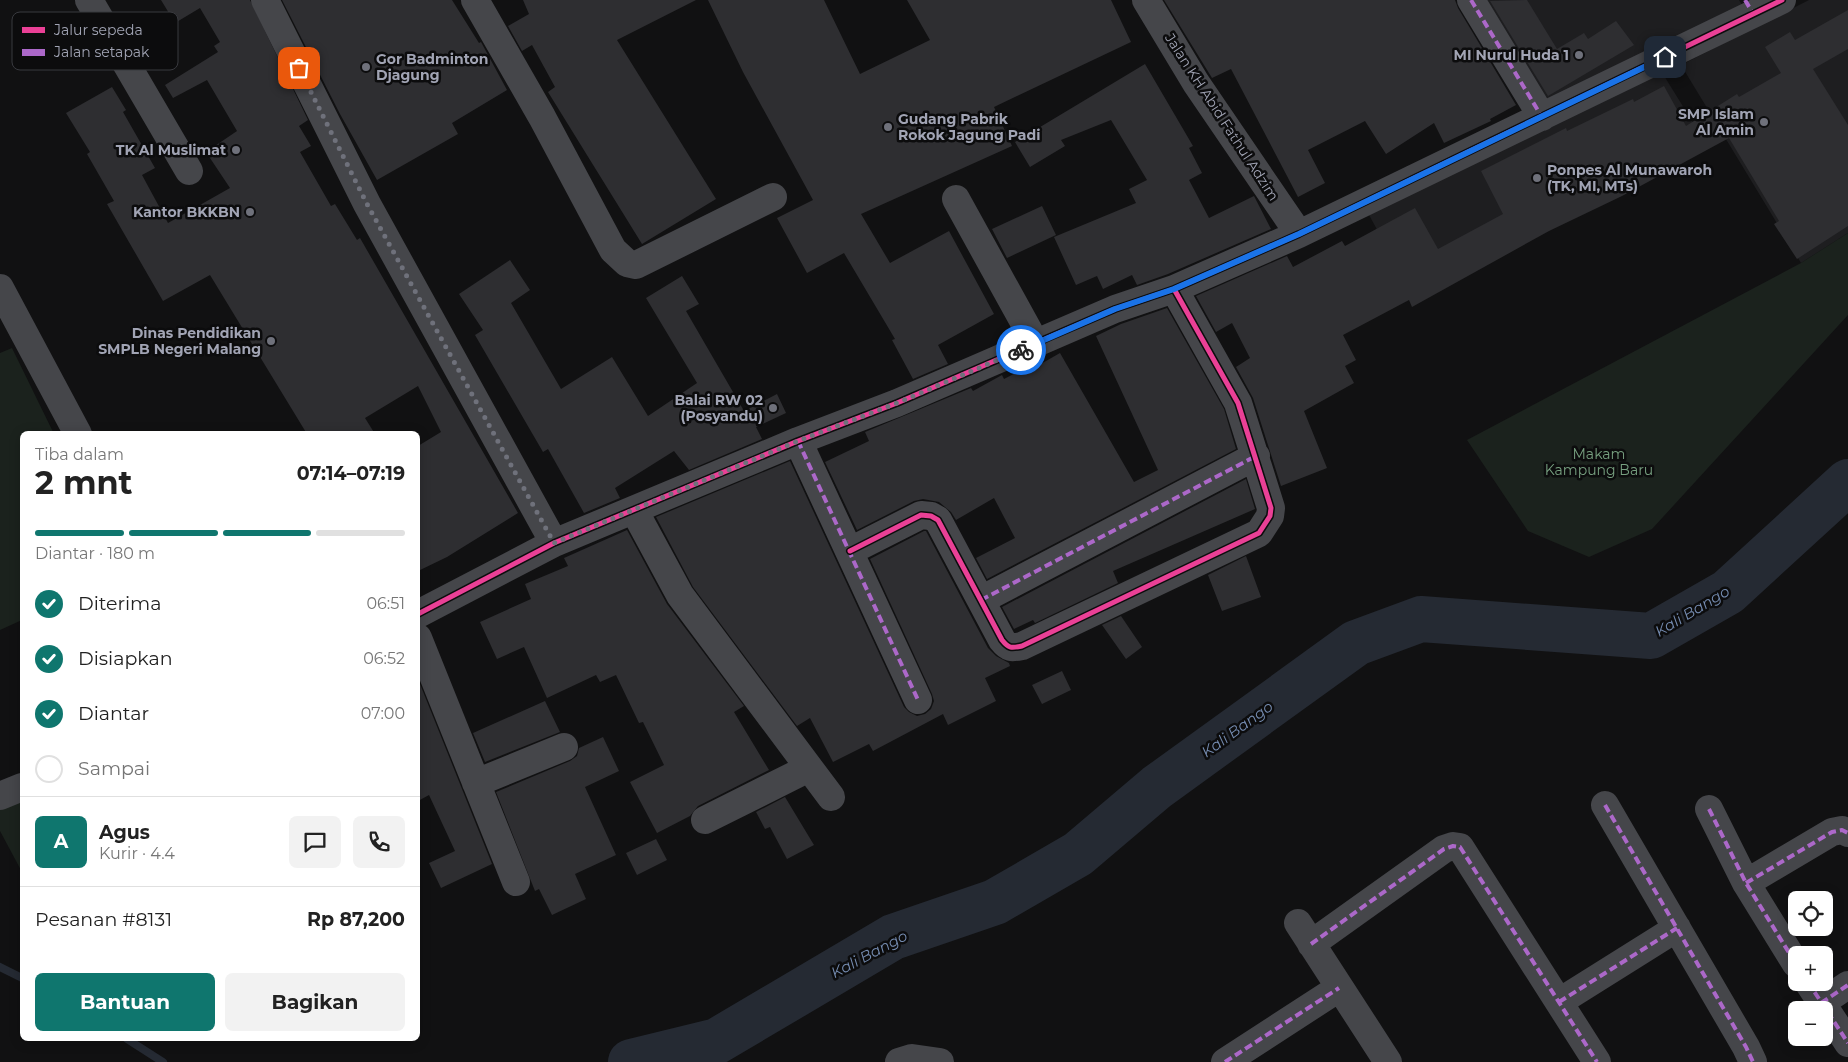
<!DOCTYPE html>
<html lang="id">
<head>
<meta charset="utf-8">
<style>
	:root { --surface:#fff; --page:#f2f2f2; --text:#222; --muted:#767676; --line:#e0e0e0; --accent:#0f766e }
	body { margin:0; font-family:Montserrat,sans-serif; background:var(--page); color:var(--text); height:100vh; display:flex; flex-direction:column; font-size:19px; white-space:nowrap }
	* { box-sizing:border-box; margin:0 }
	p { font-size:16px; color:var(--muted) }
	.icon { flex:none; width:28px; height:28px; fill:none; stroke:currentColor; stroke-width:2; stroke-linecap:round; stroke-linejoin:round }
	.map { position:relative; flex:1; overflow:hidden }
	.side { position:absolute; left:20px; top:431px; width:400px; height:610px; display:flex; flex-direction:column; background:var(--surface); border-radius:8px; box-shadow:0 2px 12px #0003 }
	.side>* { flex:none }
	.controls { position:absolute; left:1788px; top:891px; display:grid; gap:10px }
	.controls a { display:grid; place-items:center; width:45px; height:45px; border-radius:8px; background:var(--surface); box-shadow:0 2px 12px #0003; font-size:25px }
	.pin { position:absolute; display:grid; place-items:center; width:42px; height:42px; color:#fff; margin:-21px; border-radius:10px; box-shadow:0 2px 8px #0006 }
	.courier { position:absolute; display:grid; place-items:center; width:50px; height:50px; margin:-25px; border:4px solid #1a73e8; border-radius:50%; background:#fff; color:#222; box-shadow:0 1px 6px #0007 }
	.headline em { font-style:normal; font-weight:700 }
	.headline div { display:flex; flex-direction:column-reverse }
	.headline { display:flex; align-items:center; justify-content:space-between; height:85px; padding:0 15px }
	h1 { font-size:32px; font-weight:700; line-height:38px }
	.bar { display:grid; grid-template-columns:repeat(4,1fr); gap:8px 5px; align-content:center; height:60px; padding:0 15px }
	.bar i { height:6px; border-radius:4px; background:var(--line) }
	.bar .selected { background:var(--accent) }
	.bar p { grid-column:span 4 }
	.line { display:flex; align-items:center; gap:12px; padding:0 15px; border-top:1px solid var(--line) }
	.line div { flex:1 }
	.round { display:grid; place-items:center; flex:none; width:52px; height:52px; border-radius:8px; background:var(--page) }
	ol { padding:0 15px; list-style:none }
	li { display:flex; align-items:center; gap:15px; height:55px }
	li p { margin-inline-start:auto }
	li .icon { padding:5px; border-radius:50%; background:var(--accent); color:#fff; stroke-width:4 }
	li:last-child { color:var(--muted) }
	li i { width:28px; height:28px; border:2px solid var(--line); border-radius:50% }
	.action { display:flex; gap:10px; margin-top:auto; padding:10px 15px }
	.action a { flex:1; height:58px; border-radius:8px; background:var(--accent); color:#fff; font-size:20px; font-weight:700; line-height:58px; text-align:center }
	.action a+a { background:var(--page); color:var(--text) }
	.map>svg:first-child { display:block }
</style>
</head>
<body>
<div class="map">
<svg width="1848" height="1062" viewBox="0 0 1848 1062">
	<rect width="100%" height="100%" fill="#111112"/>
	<!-- built -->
	<path fill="#1e1e20" d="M1480 0H1739L1742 5 1545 104Z
		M1809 0H1848V233L1801 263 1681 65Z
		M1658 66 1705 142 1412 294 1368 213Z"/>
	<!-- green -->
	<path fill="#1b221d" d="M1848 233V315L1652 529 1589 557 1528 531 1467 440 1801 263Z
		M12 348 54 434H22V620L0 630V353Z
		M22 798V872L0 831V808Z"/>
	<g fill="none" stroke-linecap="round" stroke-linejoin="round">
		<!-- stream -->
		<path stroke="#252a33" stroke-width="8" d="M0 967 22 978
			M127 1039 163 1062"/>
		<!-- river -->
		<path stroke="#252a33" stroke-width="46" d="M631 1062 717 1041 893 937 995 902 1078 854 1157 787 1356 643 1421 619 1651 636 1728 592 1848 482"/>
	</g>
	<!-- building -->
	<path fill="#2e2e31" d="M161 0H250L308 120 299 126 311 146 300 152 331 206 335 204 357 240 360 238 518 513 447 557 418 571V446L441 432 418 386 365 418 375 434H307L210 275 163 301 107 204 114 201 87 154 90 152 66 113 112 87 126 110 123 112 155 168 142 175 168 223 230 188 206 152 237 131 207 80 173 98 165 85 218 52 214 46 220 42 200 8 175 23Z
		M282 0H452L479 43 481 42 507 90 452 123 458 134 377 180 340 114Z
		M523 0H696L617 40 716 199 642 244 548 92 555 87 532 45 522 51 508 26 529 14Z
		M708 0H824L860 74 930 40 907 0H1111L1131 42 994 107 1012 146 861 214 890 263 949 231 994 314 938 345 948 364 913 379 892 340 895 339 844 253 807 273 777 218 813 200 743 72Z
		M1164 0H1455L1458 8 1516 105 1490 119 1491 121 1444 143 1434 123 1386 154 1365 121 1308 150 1325 183 1298 197 1231 69 1212 78Z
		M1527 0 1557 49 1584 33 1588 39 1616 21 1634 45 1548 96 1490 1Z
		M1848 10V49L1813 69 1848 125V226L1797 259 1774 224 1779 221 1729 138 1622 196 1549 231 1412 307 1409 300 1343 335 1356 360 1345 366 1354 383 1304 411 1327 468 1281 486 1253 398 1236 367 1250 358 1232 323 1216 332 1196 296 1287 256 1293 267 1342 241 1345 246 1415 208 1438 249 1503 214 1481 171 1566 128 1567 131 1633 99 1634 102 1664 86 1686 126 1737 94 1739 97 1781 73 1765 47 1790 32 1795 40Z
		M1145 64 1193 146 1189 148 1202 173 1189 180 1209 218 1254 196 1271 229 1168 274 1137 285 1132 275 1103 289 1097 276 1076 285 1054 237 1136 203 1129 189 1147 180 1111 120 1061 140 1065 146 1030 167 1015 142Z
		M1042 206 1056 235 1007 258 992 229Z
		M510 260 530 290 511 303 561 389 612 357 648 416 697 383 646 298 682 276 699 304 686 311 744 411 777 394 786 413 756 427 762 439 689 470 674 451 615 488 620 498 584 513 548 449 543 452 475 335 483 330 459 294Z
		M1167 308 1224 409 1236 449 987 579 976 558 1015 538 994 498 956 520 951 512 939 502 923 499 914 501 857 530 825 462 869 441 865 432 971 388 973 391 1002 375 1004 379 1023 369H1032L1060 353 1134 482 1158 470 1096 336 1121 324Z
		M790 461 904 707 909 712 917 716 925 714 931 709 934 701 932 694 870 559 924 531H926L988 648 996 656 1009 663 1010 666 985 678 996 701 948 725 943 714 873 751 869 744 833 762 810 718 797 726 693 587 656 517Z
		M1246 479 1255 509 1113 571 1118 583 1035 623 1033 620 1014 629 1002 607Z
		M627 530 667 604 744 706 734 712 769 770 698 806 690 816 657 833 630 782 664 765 643 722 639 723 616 675 600 682 596 675 547 698 524 647 497 659 480 622 531 599 525 584 568 566 564 558Z
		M1246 556 1261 597 1222 611 1208 575Z
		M1121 616 1142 647 1126 659 1102 625Z
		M1062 671 1071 690 1042 704 1032 685Z
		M418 679 492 864 441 888 429 863 455 851 429 795 418 801Z
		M545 701 560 732 485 762 473 733Z
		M603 737 619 771 585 787 616 855 575 874 586 899 552 915 539 889 535 891 531 881 496 792 570 761 577 756 579 748Z
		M785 797 814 845 787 859 770 827 765 829 756 812Z
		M656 839 667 860 637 875 626 853Z"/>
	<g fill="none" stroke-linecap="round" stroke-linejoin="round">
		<!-- minor -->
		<path stroke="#45464a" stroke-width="28" d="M89 0 189 171
			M265 0 367 204 554 543
			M475 0 542 117 613 250 627 263 636 265 773 197
			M1146 0 1196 83 1299 234
			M1471 0 1542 117
			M956 199 1036 344
			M0 288 78 434
			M798 441 918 700
			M634 510 680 595 831 797
			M850 551 921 515 931 516 938 520 1002 640C1009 649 1012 648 1022 646L1259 533 1270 516 1271 508 1238 403 1174 289
			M981 600 1256 456
			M418 614 554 543 798 441 897 403 1115 309 1174 289 1299 234 1782 0
			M418 638 516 882
			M476 783 564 747
			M0 796 22 787
			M1605 805 1746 1047 1753 1062
			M1709 809 1746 883 1796 964
			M705 820 809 768
			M1746 883 1832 832 1842 830 1848 833
			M1298 923 1388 1062
			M1311 944 1444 849 1453 846 1460 847 1597 1062
			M1808 982 1848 1043
			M1559 1002 1677 928
			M1821 1003 1848 985
			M899 1062 912 1058 940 1062
			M1225 1062 1339 988"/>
		<!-- quiet -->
		<path stroke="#ac68c9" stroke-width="4" stroke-dasharray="8 4" stroke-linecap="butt" d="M1471 0 1542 117
			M1745 0 1754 15
			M798 441 918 700
			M981 600 1256 456
			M1605 805 1746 1047 1753 1062
			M1709 809 1746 883 1796 964
			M1746 883 1832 832 1842 830 1848 833
			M1311 944 1444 849 1453 846 1460 847 1597 1062
			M1808 982 1848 1043
			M1559 1002 1677 928
			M1821 1003 1848 985
			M1225 1062 1339 988"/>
		<defs>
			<path id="cycleway" d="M850 551 921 515 931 516 938 520 1002 640C1009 649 1012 648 1022 646L1259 533 1270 516 1271 508 1238 403 1174 289
				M418 614 554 543 798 441 897 403 1115 309 1174 289 1299 234 1782 0"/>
		</defs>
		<!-- cycleway casing -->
		<use href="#cycleway" stroke="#0c0c0d" stroke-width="8"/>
		<!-- cycleway -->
		<use href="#cycleway" stroke="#ea4096" stroke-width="5"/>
	</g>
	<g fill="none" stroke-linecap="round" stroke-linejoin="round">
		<!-- done -->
		<path stroke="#6f717b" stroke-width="5" stroke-dasharray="0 9" d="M299 68 367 204 554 543 798 441 897 403 1021 350"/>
		<!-- route -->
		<path stroke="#1a73e8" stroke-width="6" d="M1021 350 1115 309 1174 289 1299 234 1665 57"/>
	</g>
	<!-- markers -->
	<g fill="#6f717b" stroke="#0c0c0d" stroke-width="2">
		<circle cx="1579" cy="55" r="5"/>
		<circle cx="366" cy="67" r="5"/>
		<circle cx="1764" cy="122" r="5"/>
		<circle cx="888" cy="127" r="5"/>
		<circle cx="236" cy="150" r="5"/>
		<circle cx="1537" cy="178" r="5"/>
		<circle cx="250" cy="212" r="5"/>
		<circle cx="271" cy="341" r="5"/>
		<circle cx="773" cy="408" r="5"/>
	</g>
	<g text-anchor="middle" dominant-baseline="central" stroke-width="5" stroke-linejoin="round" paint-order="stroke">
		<!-- poi labels -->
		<g font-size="14" font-weight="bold" fill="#a1a4b4" stroke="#0c0c0d" text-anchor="end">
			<text x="1569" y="55">MI Nurul Huda 1</text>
			<text x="376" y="59" text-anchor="start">Gor Badminton<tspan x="376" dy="16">Djagung</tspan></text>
			<text x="1754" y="114">SMP Islam<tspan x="1754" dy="16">Al Amin</tspan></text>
			<text x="898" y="119" text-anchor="start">Gudang Pabrik<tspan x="898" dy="16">Rokok Jagung Padi</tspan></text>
			<text x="226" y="150">TK Al Muslimat</text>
			<text x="1547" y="170" text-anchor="start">Ponpes Al Munawaroh<tspan x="1547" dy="16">(TK, MI, MTs)</tspan></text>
			<text x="240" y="212">Kantor BKKBN</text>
			<text x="261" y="333">Dinas Pendidikan<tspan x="261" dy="16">SMPLB Negeri Malang</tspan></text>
			<text x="763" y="400">Balai RW 02<tspan x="763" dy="16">(Posyandu)</tspan></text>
		</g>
		<!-- street labels -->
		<g font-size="14" fill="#a1a4b4" stroke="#0c0c0d">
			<text transform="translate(1222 117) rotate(57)">Jalan KH Abid Fathul Adzim</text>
		</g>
		<!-- park labels -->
		<g font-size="14" fill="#77a080" stroke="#0c0c0d">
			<text x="1599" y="454">Makam<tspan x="1599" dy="16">Kampung Baru</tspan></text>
		</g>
		<!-- water labels -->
		<g font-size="15" font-style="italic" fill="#758cb1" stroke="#0c0c0d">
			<text transform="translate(1692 611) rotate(-31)">Kali Bango</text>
			<text transform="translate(1237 729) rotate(-36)">Kali Bango</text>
			<text transform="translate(869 954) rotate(-28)">Kali Bango</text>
		</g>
	</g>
	<!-- legend -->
	<rect x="12" y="12" width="166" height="58" rx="8" fill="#0c0c0d" stroke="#393a3f" stroke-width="1"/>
	<rect x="22" y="27" width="23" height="6" fill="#ea4096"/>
	<rect x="22" y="49" width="23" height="7" fill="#ac68c9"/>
	<g font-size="14" fill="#a1a4b4">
		<text x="54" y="35">Jalur sepeda</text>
		<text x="54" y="57">Jalan setapak</text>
	</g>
</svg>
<div class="controls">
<a><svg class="icon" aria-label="locate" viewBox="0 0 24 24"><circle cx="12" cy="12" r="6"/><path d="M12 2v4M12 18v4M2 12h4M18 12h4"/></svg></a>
<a>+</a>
<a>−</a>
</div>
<div class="pin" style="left:299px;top:68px;background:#ea580c"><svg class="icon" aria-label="bag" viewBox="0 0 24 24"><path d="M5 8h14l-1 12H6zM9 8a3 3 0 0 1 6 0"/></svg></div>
<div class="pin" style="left:1665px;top:57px;background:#1f2937"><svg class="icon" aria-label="home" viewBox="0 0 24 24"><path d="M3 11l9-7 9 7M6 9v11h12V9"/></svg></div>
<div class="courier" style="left:1021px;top:350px"><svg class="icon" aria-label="bike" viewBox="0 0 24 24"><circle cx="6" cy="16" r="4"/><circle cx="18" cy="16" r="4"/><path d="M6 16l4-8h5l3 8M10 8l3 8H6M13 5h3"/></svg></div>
<section class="side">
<div class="headline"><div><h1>2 mnt</h1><p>Tiba dalam</p></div><em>07:14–07:19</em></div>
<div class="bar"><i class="selected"></i><i class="selected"></i><i class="selected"></i><i></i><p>Diantar · 180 m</p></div>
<ol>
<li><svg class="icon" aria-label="check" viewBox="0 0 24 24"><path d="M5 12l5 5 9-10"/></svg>Diterima<p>06:51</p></li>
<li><svg class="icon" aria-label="check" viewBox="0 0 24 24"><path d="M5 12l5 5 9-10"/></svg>Disiapkan<p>06:52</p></li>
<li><svg class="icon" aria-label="check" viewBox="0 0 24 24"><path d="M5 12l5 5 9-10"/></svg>Diantar<p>07:00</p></li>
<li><i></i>Sampai</li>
</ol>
<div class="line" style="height:90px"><b class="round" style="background:var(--accent);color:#fff">A</b><div><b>Agus</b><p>Kurir · 4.4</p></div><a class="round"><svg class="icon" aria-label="chat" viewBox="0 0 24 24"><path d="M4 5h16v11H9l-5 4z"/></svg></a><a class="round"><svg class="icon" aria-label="phone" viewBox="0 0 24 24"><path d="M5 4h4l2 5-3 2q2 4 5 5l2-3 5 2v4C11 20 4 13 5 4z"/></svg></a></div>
<div class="line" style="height:65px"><div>Pesanan #8131</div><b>Rp 87,200</b></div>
<div class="action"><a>Bantuan</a><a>Bagikan</a></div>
</section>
</div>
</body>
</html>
